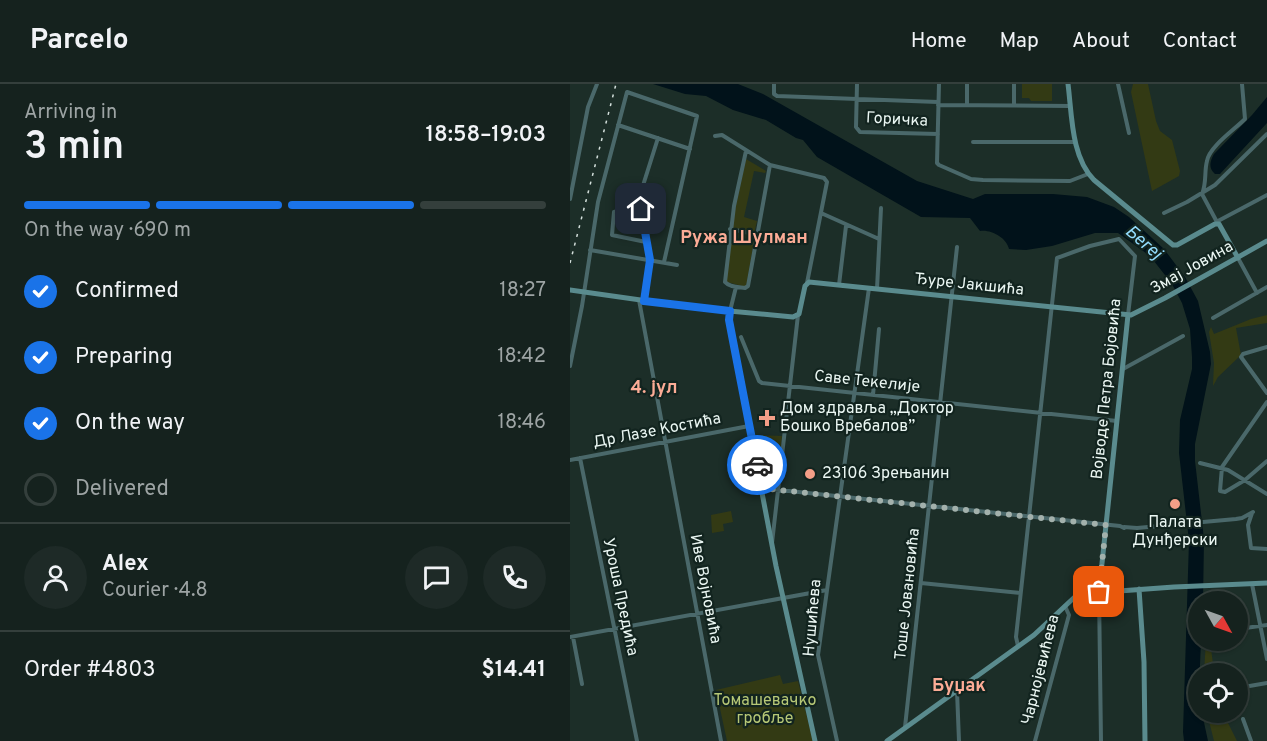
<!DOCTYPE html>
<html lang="en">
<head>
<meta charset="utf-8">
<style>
	:root { --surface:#15221e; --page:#1e2a27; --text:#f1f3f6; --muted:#9da4a4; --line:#343f3c; --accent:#1a73e8 }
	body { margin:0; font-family:Overpass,sans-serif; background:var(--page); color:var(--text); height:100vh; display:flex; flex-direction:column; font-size:22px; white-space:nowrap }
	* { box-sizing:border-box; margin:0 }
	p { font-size:20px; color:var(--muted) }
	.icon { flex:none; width:33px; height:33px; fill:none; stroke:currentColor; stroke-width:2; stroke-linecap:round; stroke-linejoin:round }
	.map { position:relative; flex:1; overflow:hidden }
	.panel { display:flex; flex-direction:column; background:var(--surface); width:570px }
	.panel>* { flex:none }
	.needle { width:39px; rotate:130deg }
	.buttons { position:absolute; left:618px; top:507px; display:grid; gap:12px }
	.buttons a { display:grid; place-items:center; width:60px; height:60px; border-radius:50%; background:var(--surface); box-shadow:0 2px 4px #0004,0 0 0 2px var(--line); font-size:30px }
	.pin { position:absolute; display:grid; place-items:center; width:51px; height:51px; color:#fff; margin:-26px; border-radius:12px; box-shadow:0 3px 9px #0006 }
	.courier { position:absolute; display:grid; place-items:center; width:60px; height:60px; margin:-30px; border:4px solid #1a73e8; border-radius:50%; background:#fff; color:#222; box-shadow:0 2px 8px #0007 }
	.head em { font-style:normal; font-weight:600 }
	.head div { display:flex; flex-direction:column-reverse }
	.head { display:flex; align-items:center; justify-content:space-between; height:102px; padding:0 24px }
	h1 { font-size:39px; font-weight:600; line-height:45px }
	.bar { display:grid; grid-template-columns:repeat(4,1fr); gap:9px 6px; align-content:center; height:72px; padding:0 24px }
	.bar i { height:8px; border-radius:4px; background:var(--line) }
	.bar .on { background:var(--accent) }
	.bar p { grid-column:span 4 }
	.line { display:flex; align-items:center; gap:15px; padding:0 24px; border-top:2px solid var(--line) }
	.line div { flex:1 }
	.round { display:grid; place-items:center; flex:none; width:63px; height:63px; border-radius:32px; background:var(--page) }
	ol { padding:0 24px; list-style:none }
	li { display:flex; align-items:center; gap:18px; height:66px }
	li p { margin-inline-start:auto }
	li .icon { padding:6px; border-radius:50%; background:var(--accent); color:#fff; stroke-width:4 }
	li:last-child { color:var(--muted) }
	li i { width:33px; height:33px; border:3px solid var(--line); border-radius:50% }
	header { display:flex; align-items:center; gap:36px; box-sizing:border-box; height:84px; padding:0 30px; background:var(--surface); border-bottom:2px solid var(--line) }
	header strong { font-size:28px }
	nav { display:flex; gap:33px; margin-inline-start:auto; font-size:21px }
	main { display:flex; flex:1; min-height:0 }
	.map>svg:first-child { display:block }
</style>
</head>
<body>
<header>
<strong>Parcelo</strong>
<nav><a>Home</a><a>Map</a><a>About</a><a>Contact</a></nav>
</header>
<main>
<section class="panel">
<div class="head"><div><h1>3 min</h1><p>Arriving in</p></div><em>18:58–19:03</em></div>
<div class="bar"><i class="on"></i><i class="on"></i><i class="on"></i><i></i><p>On the way · 690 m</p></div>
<ol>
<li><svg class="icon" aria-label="check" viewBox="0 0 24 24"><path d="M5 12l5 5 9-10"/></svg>Confirmed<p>18:27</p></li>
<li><svg class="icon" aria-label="check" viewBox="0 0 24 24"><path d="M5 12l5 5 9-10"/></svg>Preparing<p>18:42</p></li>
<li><svg class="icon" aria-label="check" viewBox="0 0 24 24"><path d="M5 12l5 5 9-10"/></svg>On the way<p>18:46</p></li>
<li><i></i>Delivered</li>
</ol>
<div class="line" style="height:108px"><a class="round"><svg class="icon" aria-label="person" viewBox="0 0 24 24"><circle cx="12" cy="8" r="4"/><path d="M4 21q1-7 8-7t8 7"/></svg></a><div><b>Alex</b><p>Courier · 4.8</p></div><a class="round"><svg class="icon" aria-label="chat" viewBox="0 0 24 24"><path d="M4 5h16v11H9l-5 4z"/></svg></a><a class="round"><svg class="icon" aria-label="phone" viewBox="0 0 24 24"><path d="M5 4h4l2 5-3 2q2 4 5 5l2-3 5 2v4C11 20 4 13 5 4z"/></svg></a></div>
<div class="line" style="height:78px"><div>Order #4803</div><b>$14.41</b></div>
</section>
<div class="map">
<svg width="697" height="657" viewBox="0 0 697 657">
	<rect width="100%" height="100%" fill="#1c2e28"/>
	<!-- green -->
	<path fill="#333a14" d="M452 0H482V17H461L459 14H452Z
		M563 0H578L586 37 590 47 602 56 610 87 609 92 582 107 561 8Z
		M176 75 196 87 195 89 184 87 174 133 187 137 184 150 161 145Z
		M161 147 185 152 176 203 157 198V185Z
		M697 231V239L666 244 671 271 648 293 643 302 644 279 639 248 641 243 644 250 681 235Z
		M184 351 212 352 207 401 204 403 194 400Z
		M161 427 163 438 153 440 154 447 142 449 141 431Z
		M636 556 640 557 643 580 640 581 642 589H634Z
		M210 591 213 600 228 597 243 657H157L146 606Z
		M637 629H653L667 657H644Z"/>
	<!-- water -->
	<path fill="#01121a" d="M83 0H168L193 10 347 97 403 115 415 110H483L517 113 544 123 559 133 594 165 615 193 628 217 640 268 641 280 625 360V377L634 455 633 517 628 518V556L631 557 628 628 632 629 638 657H614L613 648 619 457 609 369 610 336 622 285V273L620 245 612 219 602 200 580 172 548 149H525L482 162 456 166 439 165C437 154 421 145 410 147L400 134 351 133 247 73 233 56 226 54 196 36 163 26 136 12 115 10Z
		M697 13V39L650 90H645C638 84 640 77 644 70L682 31Z"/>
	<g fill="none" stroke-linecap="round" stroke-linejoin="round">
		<!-- street -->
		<path stroke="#4a686a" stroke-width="4" d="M204 0V10L207 12 368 18
			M287 0 286 43 290 48 368 50
			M369 0 367 79 369 81 401 95 413 96 500 97 518 90
			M444 0V21
			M548 0 559 49
			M368 21 500 22
			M397 21V0
			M48 41 120 65
			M145 52 152 51 200 81
			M403 58H505
			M176 67 164 122 155 198C159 203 168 203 175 204L178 202 200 81 254 94 257 98 237 199
			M0 115 18 23 27 0
			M55 125 44 128 42 151 76 158
			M251 129 309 155
			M594 129 617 118 645 101 697 50
			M648 137 697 111
			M648 140 632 110C637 98 634 88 637 77 639 63 665 45 675 35L672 0
			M160 145 224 158
			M20 166 107 181
			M668 174 687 209
			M269 201 276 142
			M307 205 311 124
			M69 216 151 657
			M74 217 80 176 70 111 88 54
			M160 227 166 203
			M643 234 697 203
			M171 253 189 297 192 299 547 337
			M697 263 673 270 671 273 697 309
			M0 282 12 222 28 118 57 8 127 32 94 178
			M553 285 613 252
			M303 311 309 245
			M697 318 652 383 650 407 655 408 675 396 697 377
			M10 374 67 657
			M0 376 179 342
			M630 379 658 386 697 410
			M191 400 200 405 550 442 554 444
			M682 429 678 441 681 464 697 465
			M554 443 567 444 666 435 672 434 683 428
			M202 459 228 231
			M351 499 450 509
			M682 500 697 575
			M529 508 531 657
			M668 545 697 541
			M0 553 257 506
			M3 553 12 600
			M448 562 446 553 487 174 520 162 549 155 565 172 558 231
			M668 604 697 599
			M387 607 389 657
			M673 635 681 657
			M335 643 387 163
			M267 657 248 571 299 204
			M465 657 499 531 495 522"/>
		<!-- secondary -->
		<path stroke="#5a8b8e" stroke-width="5" d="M498 0C502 31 501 73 524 96L603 161H607L645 140H649L668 174
			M0 206 127 224 223 233 229 230 235 202 239 198 561 231 595 214 697 157
			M160 227 159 236 163 257 206 482 245 657
			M569 505 574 578 575 657
			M529 508 558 231
			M317 657 464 551 508 510 604 503 697 499"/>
		<!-- rail -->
		<path stroke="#d4e0dc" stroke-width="1.5" stroke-dasharray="3 6" stroke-linecap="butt" d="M0 179 46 0"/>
	</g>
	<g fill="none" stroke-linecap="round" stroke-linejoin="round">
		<!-- done -->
		<path stroke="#a3b1ac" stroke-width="6" stroke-dasharray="0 10.8" d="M187 381 191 400 200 405 536 441 529 508"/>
		<!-- route -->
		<path stroke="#1a73e8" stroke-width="8" d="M71 125 80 176 74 217 160 227 159 236 163 257 187 381"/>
	</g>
	<!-- markers -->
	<g fill="#f49e87" stroke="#12241f" stroke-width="2">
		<path d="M194 325h6v6h6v6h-6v6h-6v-6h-6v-6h6z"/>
		<circle cx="240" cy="390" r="6"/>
		<circle cx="605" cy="420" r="6"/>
	</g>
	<g text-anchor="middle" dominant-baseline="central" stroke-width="4.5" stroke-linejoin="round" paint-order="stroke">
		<!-- street labels -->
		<g font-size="16" fill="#ebf7f3" stroke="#12241f">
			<text transform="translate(327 36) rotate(3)">Горичка</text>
			<text transform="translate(622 184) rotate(-29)">Змај Јовина</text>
			<text transform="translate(399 201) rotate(6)">Ђуре Јакшића</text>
			<text transform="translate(297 298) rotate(6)">Саве Текелије</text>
			<text transform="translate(537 305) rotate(-84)">Војводе Петра Бојовића</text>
			<text transform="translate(87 347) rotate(-11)">Др Лазе Костића</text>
			<text transform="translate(135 505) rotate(79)">Иве Војновића</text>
			<text transform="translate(338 510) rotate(-84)">Тоше Јовановића</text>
			<text transform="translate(50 513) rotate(78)">Уроша Предића</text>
			<text transform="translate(243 534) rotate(-85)">Нушићева</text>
			<text transform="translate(471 586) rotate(-76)">Чарнојевићева</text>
		</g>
		<!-- poi labels -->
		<g font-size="16" fill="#ebf7f3" stroke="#12241f" text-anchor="start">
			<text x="210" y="325">Дом здравља „Доктор<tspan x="210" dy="18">Бошко Вребалов”</tspan></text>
			<text x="252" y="390">23106 Зрењанин</text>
			<text x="605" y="439" text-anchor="middle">Палата<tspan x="605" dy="18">Дунђерски</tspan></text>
		</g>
		<!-- park labels -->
		<g font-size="16" fill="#b7c876" stroke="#12241f">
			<text x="195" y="617">Томашевачко<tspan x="195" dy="18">гробље</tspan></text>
		</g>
		<!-- neighbourhood labels -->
		<g font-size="18" font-weight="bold" fill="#fcac96" stroke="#12241f">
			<text x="174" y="154">Ружа Шулман</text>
			<text x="84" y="304">4. јул</text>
			<text x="389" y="602">Буџак</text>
		</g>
		<!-- water labels -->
		<g font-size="18" font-style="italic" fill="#93ddfe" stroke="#12241f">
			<text transform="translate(573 159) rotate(41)">Бегеј</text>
		</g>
	</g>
</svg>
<div class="buttons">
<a><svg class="needle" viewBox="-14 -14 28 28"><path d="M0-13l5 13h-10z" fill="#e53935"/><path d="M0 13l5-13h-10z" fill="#9da4a4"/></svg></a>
<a><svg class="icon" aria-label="locate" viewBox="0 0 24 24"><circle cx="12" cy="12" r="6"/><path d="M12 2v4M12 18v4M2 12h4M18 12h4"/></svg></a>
</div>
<div class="pin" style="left:529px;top:508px;background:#ea580c"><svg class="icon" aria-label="bag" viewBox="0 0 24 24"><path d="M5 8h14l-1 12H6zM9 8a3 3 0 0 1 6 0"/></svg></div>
<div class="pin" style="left:71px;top:125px;background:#1f2937"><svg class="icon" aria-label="home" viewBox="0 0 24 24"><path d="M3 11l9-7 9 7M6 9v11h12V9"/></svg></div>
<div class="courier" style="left:187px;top:381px"><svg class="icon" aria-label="car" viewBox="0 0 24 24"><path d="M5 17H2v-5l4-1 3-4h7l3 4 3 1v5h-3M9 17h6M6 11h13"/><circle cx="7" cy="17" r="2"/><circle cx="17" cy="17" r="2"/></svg></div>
</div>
</main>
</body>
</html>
